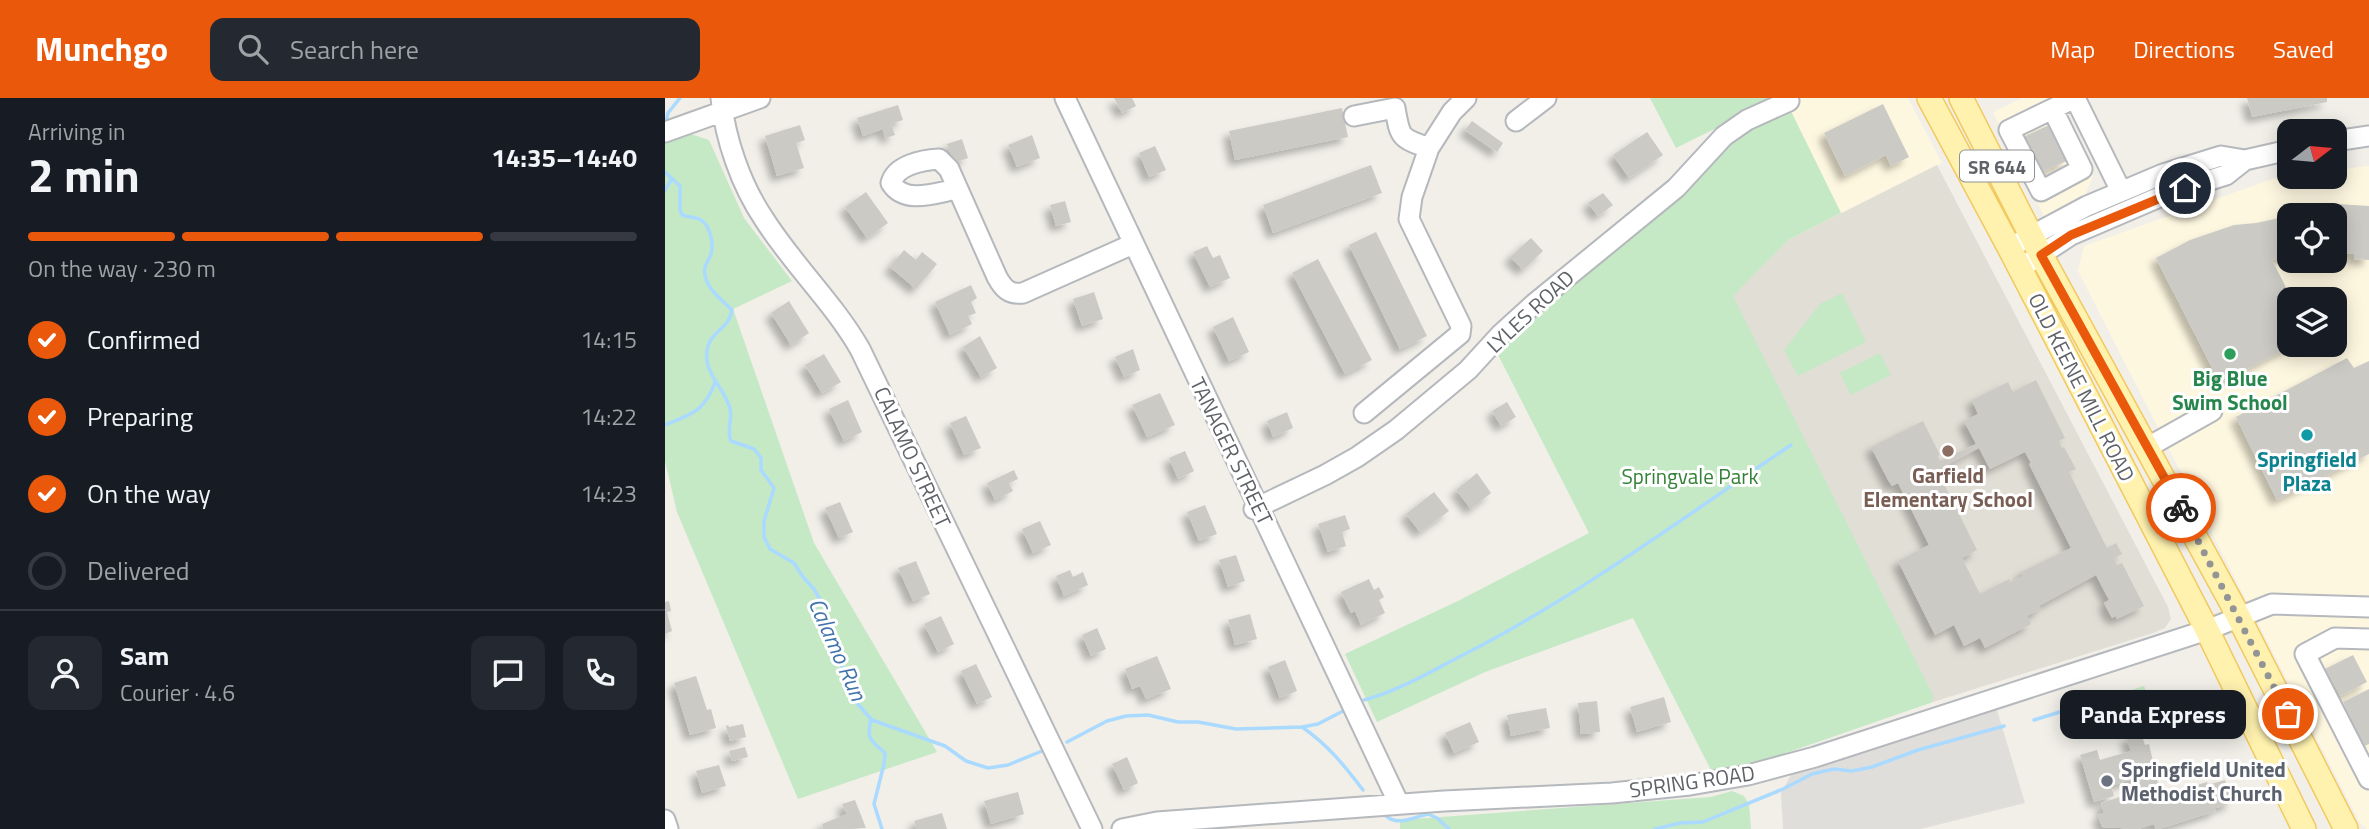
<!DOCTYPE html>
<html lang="en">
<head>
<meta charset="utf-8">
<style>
	:root { --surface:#171b24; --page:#242831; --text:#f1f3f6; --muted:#9ea1a6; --line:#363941; --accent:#ea580c }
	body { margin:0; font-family:"Titillium Web",sans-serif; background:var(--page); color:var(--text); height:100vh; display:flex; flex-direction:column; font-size:26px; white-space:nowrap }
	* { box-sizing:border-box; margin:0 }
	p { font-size:23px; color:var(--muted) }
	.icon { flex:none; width:38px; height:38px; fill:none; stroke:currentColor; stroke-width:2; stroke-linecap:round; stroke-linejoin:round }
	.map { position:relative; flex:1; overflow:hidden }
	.details { display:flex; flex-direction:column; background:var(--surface); width:665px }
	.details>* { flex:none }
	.needle { width:46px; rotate:74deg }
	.controls { position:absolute; left:1612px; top:21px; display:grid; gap:14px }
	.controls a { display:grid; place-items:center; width:70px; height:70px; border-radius:14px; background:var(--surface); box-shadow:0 4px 18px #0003; font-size:35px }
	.pin { position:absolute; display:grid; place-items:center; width:60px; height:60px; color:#fff; margin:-30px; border:4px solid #fff; border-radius:50%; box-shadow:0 2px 7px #0007 }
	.courier { position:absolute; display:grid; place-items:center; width:70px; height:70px; margin:-35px; border:5px solid #ea580c; border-radius:50%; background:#fff; color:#222; box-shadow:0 2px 9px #0007 }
	.bubble { position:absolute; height:49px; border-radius:14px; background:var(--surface); box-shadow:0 4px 18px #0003; font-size:23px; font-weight:700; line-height:49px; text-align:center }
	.head em { font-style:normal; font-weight:700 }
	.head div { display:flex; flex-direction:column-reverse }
	.head { display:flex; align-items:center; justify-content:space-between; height:119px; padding:0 28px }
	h1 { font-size:46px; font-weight:700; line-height:52px }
	.bar { display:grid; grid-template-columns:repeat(4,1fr); gap:10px 7px; align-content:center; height:84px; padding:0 28px }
	.bar i { height:9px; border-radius:5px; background:var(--line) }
	.bar .on { background:var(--accent) }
	.bar p { grid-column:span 4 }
	.line { display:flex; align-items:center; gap:18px; padding:0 28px; border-top:2px solid var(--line) }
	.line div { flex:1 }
	.round { display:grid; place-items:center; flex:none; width:74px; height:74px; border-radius:14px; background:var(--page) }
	ol { padding:0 28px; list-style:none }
	li { display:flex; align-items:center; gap:21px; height:77px }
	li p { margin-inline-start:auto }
	li .icon { padding:7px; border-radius:50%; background:var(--accent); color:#fff; stroke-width:4 }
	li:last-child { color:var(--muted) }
	li i { width:38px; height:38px; border:4px solid var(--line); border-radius:50% }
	header { display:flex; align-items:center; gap:42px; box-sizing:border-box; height:98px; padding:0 35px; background:var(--accent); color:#fff }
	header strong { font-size:33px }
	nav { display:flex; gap:38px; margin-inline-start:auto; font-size:24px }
	.search { width:490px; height:63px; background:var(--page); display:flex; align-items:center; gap:18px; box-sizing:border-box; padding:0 24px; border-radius:14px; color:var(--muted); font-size:26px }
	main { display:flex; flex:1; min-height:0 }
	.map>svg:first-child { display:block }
</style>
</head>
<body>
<header>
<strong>Munchgo</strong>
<div class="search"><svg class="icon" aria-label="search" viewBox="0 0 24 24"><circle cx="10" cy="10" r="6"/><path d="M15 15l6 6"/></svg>Search here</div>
<nav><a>Map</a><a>Directions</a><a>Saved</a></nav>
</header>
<main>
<section class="details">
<div class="head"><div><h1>2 min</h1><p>Arriving in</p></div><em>14:35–14:40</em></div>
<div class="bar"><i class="on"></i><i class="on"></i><i class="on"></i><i></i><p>On the way · 230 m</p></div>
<ol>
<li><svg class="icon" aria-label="check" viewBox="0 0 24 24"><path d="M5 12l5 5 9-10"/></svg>Confirmed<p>14:15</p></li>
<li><svg class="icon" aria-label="check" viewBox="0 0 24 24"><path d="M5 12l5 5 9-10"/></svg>Preparing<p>14:22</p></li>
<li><svg class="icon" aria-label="check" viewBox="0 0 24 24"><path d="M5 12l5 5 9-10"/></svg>On the way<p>14:23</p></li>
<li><i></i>Delivered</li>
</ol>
<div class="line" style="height:126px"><a class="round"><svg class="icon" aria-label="person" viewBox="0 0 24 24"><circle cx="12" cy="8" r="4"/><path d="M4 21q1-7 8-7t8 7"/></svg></a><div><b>Sam</b><p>Courier · 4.6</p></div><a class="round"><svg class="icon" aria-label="chat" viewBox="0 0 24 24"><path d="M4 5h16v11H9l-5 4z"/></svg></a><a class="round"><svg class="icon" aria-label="phone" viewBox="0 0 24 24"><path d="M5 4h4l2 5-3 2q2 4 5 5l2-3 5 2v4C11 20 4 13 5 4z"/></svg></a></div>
</section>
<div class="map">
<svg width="1704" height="731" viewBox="0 0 1704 731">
	<defs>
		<filter id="shadow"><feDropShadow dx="-6" dy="6" stdDeviation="3.5" flood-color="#0004"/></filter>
	</defs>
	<rect width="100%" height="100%" fill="#f1efe8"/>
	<!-- commercial -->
	<path fill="#fef7e0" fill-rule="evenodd" d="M1132 0H1243L1277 65 1176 115 1121 5Z
		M1357 0H1389L1428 78 1418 102 1380 120 1328 14Z
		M1704 68V731H1702L1695 725 1413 173 1419 148 1610 80 1670 79V72ZM1624 117H1670V163H1624ZM1624 201H1670V247H1624Z"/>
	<!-- industrial -->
	<path fill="#e0deda" d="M1332 612 1360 705 1256 731H1118L1116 695 1127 675Z"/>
	<!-- education -->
	<path fill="#e1ded6" d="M1272 67 1503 509 1506 521 1500 530 1488 535 1268 604 1067 198 1123 142Z"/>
	<!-- green -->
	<path fill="#c5e8c5" d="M985 0H1112L1011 50Z
		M1122 5 1176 115 1123 142 1068 198 1269 599 1267 600 1268 604 1095 664 1047 674 968 520 820 574 712 624 680 556 793 503 924 435 826 243 1025 81 1052 40Z
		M23 35 44 42 79 120 127 183 68 211 149 445 272 654 133 701 12 414 0 363V43Z
		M1177 195 1201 244 1133 278 1119 252 1155 206Z
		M1215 255 1226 277 1186 297 1175 275Z
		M1479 588 1491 623 1456 634 1444 599Z
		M1067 693 1079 698 1084 706 1086 731H735V722L1046 699Z"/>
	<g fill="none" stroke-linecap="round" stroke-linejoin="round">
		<!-- stream -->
		<path stroke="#aadaff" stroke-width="3.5" d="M1 24 3 15 15 0
			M0 74 15 88V112L17 117C23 119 29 119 34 121 45 126 49 145 46 156 43 164 38 168 40 177 42 191 57 202 67 212 64 231 47 233 43 248 36 274 58 287 65 310 68 321 61 333 66 343L89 351 96 360V372L109 390 99 423V439L105 451 129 465 138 479 149 491 160 510 169 549 191 604 206 621C201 642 206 642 220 655L219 666 209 706 217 731
			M0 92 6 82
			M0 327C27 316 40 313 50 284
			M699 602C734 593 768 572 800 556 915 497 1019 419 1126 347
			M207 622 280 648 301 663 323 670 343 667 377 653
			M1369 622 1440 600
			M637 629C663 647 679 667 698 692
			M402 644 442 623 461 618 483 617 513 624H533L571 631 637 629 653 626 678 613
			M720 717C732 729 749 719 763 716L772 720 784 731
			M990 731 1015 725 1038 724 1118 691 1147 676 1169 671 1187 673 1207 669 1253 652 1339 628"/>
	</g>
	<!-- building -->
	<path fill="#cccac5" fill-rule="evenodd" filter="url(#shadow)" d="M449 0H467L471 8 457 15Z
		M1582 0H1662V4L1587 19Z
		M1218 6 1244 59 1226 68 1221 57 1180 78 1159 35Z
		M233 7 238 22 226 26 230 37 221 40 218 31 198 38 192 20Z
		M677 10 683 39 570 62 564 33Z
		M807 23 838 45 832 54 800 32Z
		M1386 26 1402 63 1372 76 1356 40Z
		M135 27 140 42 131 45 139 70 112 78 100 38Z
		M982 34 998 57 964 80 948 57Z
		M367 37 375 60 352 69 343 47Z
		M297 41 303 60 289 65 282 46Z
		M490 48 501 72 484 79 474 55Z
		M706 67 717 95 608 135 598 107Z
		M201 94 223 125 202 140 180 109Z
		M938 95 948 107 933 118 923 105Z
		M400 103 406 124 391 128 385 107Z
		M1673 106 1704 108V162L1689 161V156L1672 155 1673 147 1670 148V117H1631Z
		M1624 118V158L1607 162 1627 201H1624V247H1629L1555 285 1491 160 1525 142 1569 127 1591 125Z
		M711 134 762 238 735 251 684 147Z
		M866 140 878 153 858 172 845 159Z
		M542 148 548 160 555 157 565 180 545 189 528 154Z
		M239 152 251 162 257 154 272 166 251 191 225 169Z
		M653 161 707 262 680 276 627 175Z
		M306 187 312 200 306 204 311 215 303 218 307 226 285 237 270 204Z
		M429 194 438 221 417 228 408 201Z
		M124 203 144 235 126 247 106 215Z
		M568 219 584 254 564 263 548 229Z
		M315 238 332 270 316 279 298 249Z
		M468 251 475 272 459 279 450 259Z
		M159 256 176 284 157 295 140 267Z
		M1682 260 1689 270 1704 263V356L1612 402 1571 319Z
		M1371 282 1400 340 1394 343 1397 350 1399 349 1411 371 1404 374 1442 450 1451 445 1457 456 1449 460 1452 467 1457 465 1479 508 1452 521 1451 518 1447 520 1439 505 1444 502 1431 477 1374 508 1376 511 1362 518 1366 526 1320 550 1315 540 1299 548 1289 527 1270 537 1233 463 1264 447 1233 385 1227 388 1223 382 1206 349 1258 323 1275 357 1273 358 1275 363 1311 346 1299 323 1313 316 1307 302 1343 284 1348 294ZM1314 350 1325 371 1360 354 1366 365 1364 366 1406 450 1356 474 1358 478 1345 484 1344 481 1315 496 1297 460 1312 452 1272 372Z
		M495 295 510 327 482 339 467 307Z
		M183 302 197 334 179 343 164 311Z
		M842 304 851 319 836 328 827 313Z
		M622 314 628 330 608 339 602 323Z
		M301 318 316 350 299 357 285 325Z
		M520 353 529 373 513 381 504 360Z
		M349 372 353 381 344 385 348 393 330 402 322 385Z
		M812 375 826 395 806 411 791 392Z
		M769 394 784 413 755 434 741 416Z
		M175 404 188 434 174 440 160 410Z
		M540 407 552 436 534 443 522 414Z
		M680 417 685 431 677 434 681 448 663 454 653 426Z
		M375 423 386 447 368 455 357 431Z
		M571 457 580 483 563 489 554 462Z
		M251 463 265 496 248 503 233 470Z
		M405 472 408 479 418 474 423 487 399 498 391 478Z
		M704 481 709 492 714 489 719 499 714 502 720 515 696 527 690 513 686 515 676 494Z
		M4 503 6 513 2 514 7 533 0 536V504Z
		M585 516 592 541 570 547 563 522Z
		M276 518 289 546 273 554 259 526Z
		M432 530 441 551 426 558 417 537Z
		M1688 557 1702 584 1676 598 1660 571Z
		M492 558 506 591 481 601 475 588 467 591 460 571Z
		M620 562 632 593 615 600 603 569Z
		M311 566 327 599 312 606 296 573Z
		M31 578 42 612 46 611 51 630 25 637 9 585Z
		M1704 591V646L1699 648 1678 604Z
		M999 599 1006 624 972 634 965 609Z
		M932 603 935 634 916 636 913 605Z
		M881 610 885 630 846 638 842 617Z
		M805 624 814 644 789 655 780 635Z
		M78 626 81 639 65 643 61 628 63 627 64 629Z
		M1476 635 1480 647 1484 646 1496 698 1542 684 1543 687 1560 682 1567 705 1551 710V713L1494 731H1491L1489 726 1473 731 1437 729 1433 717 1439 715 1436 705 1471 694V692L1475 691 1472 680 1446 688 1449 698 1429 704 1415 657 1432 652 1435 662 1466 653 1461 639Z
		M80 649 83 659 67 663 64 653Z
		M462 659 473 685 459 692 447 666Z
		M54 667 61 688 37 695 31 673Z
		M353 694 359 716 326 726 319 703Z
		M190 702 201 730 158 731 157 726 182 716 177 706Z
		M277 715 282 731H252L249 723Z"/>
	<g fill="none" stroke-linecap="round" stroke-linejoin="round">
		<defs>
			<path id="minor" d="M56 0C60 41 76 87 99 121 128 167 168 204 195 251L427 731
				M400 0 734 706
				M1410 0 1456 93
				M1388 12 1417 71 1376 93 1344 32 1410 0
				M689 18 730 10C735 40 735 40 764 50
				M851 23 881 0
				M0 34 95 0
				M1670 43 1704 38
				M292 91C270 95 240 107 226 85 231 67 257 62 274 61L284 71 332 179C338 190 344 197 358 195L468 146
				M1355 144 1422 108 1498 76 1556 58 1580 62 1624 52
				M1365 164 1406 137 1504 95 1561 77 1580 62
				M699 315 795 236 796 228 744 121 747 99 764 50 787 14 801 0
				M1483 349 1547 313
				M589 411 660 377 692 359 731 332 803 272 836 236 869 206 1011 90 1059 38 1082 22 1124 3
				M1704 541 1670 540 1640 556 1704 681
				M0 722 3 731
				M457 731 492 724 779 703 947 695 1025 687 1083 677 1150 659 1542 532 1607 506 1704 509"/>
			<path id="major" d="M1264 0 1345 151 1542 532 1639 731
				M1296 0 1376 157 1567 506 1681 731"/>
		</defs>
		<!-- minor casing -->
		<use href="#minor" stroke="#b5b8bc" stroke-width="23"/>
		<!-- major casing -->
		<use href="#major" stroke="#f2c960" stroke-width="26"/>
		<!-- minor -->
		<use href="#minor" stroke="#fff" stroke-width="19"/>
		<!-- major -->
		<use href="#major" stroke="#fff2af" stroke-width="23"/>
	</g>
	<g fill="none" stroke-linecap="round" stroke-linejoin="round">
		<!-- done -->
		<path stroke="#929495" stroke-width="7" stroke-dasharray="0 12.6" d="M1516 410 1623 616"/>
		<!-- route -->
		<path stroke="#ea580c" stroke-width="9" d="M1516 410 1376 157 1406 137 1520 90"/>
	</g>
	<!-- markers -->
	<circle fill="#2e9e5b" stroke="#fff" stroke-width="2.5" cx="1565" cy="256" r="7"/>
	<circle fill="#0f9aa8" stroke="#fff" stroke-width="2.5" cx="1642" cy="337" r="7"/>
	<circle fill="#8d6e63" stroke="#fff" stroke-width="2.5" cx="1283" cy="353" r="7"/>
	<circle fill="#6b7280" stroke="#fff" stroke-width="2.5" cx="1442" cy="683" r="7"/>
	<g text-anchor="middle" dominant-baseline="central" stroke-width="6" stroke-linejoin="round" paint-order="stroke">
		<!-- shield labels -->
		<rect fill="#fff" stroke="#8f9295" stroke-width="2" x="1295" y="52.5" width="74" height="31" rx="5"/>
		<g font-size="19" font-weight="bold" fill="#5f6368">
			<text x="1332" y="68">SR 644</text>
		</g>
		<!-- street labels -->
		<g font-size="21" fill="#5f6368" stroke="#fff">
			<text transform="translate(865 213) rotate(-43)">LYLES ROAD</text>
			<text transform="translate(1417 289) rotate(63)">OLD KEENE MILL ROAD</text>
			<text transform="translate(567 353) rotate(64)">TANAGER STREET</text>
			<text transform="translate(248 359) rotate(65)">CALAMO STREET</text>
			<text transform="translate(1027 683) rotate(-8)">SPRING ROAD</text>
		</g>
		<!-- leisure labels -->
		<g font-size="21" font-weight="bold" fill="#27864d" stroke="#fff">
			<text x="1565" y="280">Big Blue<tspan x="1565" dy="24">Swim School</tspan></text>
		</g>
		<!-- culture labels -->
		<g font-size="21" font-weight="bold" fill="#0d838f" stroke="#fff">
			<text x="1642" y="361">Springfield<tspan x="1642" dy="24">Plaza</tspan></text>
		</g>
		<!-- education labels -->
		<g font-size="21" font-weight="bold" fill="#785e54" stroke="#fff">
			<text x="1283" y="377">Garfield<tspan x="1283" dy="24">Elementary School</tspan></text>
		</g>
		<!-- park labels -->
		<g font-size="21" fill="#348238" stroke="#fff">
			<text x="1025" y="378">Springvale Park</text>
		</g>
		<!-- worship labels -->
		<g font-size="21" font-weight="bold" fill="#5b616d" stroke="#fff" text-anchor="start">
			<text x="1456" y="671">Springfield United<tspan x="1456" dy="24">Methodist Church</tspan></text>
		</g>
		<!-- water labels -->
		<g font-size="23" font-style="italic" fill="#4174aa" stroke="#fff">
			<text transform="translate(173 551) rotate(66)">Calamo Run</text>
		</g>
	</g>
</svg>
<div class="controls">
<a><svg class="needle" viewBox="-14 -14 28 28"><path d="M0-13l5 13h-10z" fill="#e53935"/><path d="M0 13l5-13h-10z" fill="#9ea1a6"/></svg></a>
<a><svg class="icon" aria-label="locate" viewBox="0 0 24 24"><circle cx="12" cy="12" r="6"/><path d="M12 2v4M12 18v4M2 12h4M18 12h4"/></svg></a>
<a><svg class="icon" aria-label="layers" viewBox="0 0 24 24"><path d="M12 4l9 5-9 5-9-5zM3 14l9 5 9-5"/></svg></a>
</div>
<div class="pin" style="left:1623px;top:616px;background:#ea580c"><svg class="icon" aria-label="bag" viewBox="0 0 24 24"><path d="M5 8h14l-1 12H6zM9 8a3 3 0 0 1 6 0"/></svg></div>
<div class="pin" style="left:1520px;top:90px;background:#1f2937"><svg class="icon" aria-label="home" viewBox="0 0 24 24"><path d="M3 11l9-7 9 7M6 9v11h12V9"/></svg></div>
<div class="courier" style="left:1516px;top:410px"><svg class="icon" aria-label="bike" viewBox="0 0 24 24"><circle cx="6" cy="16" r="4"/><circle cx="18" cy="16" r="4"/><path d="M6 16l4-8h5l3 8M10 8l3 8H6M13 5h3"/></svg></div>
<div class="bubble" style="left:1395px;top:592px;width:186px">Panda Express</div>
</div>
</main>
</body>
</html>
